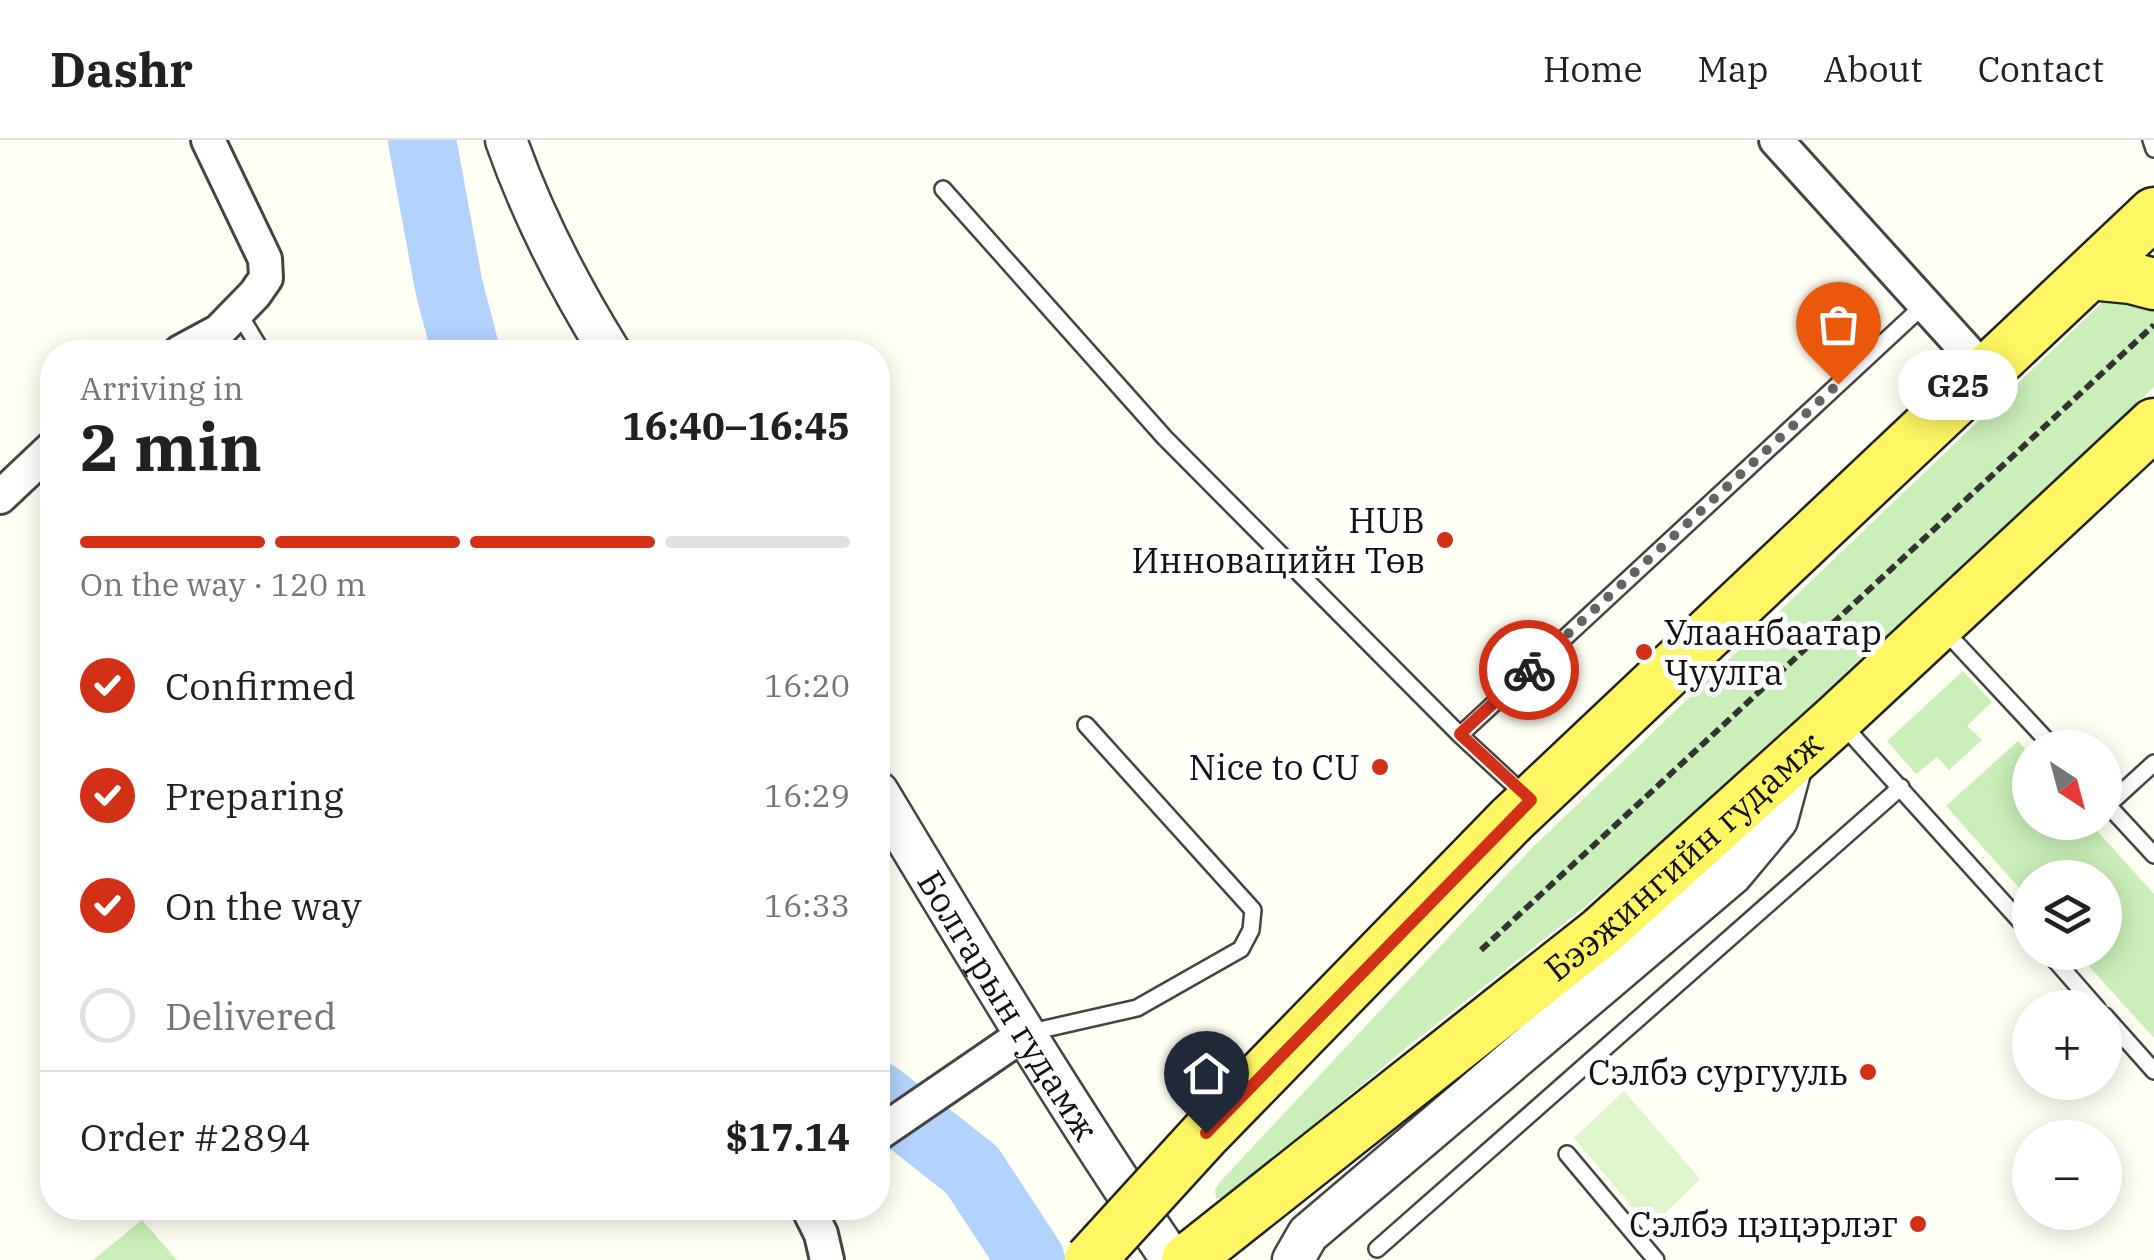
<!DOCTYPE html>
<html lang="en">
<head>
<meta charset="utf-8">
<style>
	:root { --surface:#fff; --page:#f2f2f2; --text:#202124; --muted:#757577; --line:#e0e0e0; --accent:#d23017 }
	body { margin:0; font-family:"IBM Plex Serif",serif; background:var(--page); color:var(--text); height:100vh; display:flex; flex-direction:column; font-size:38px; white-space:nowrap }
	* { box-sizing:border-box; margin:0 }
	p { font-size:32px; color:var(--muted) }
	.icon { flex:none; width:55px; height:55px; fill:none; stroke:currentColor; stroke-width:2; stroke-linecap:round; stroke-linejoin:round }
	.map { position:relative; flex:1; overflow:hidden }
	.panel { position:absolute; left:40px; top:200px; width:850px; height:880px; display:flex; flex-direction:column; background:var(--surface); border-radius:40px; box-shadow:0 5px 25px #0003 }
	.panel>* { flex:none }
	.needle { width:65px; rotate:144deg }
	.tools { position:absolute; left:2012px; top:590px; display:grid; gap:20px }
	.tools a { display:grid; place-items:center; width:110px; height:110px; border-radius:50%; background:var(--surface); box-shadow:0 5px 25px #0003; font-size:50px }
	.pin { position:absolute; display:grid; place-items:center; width:85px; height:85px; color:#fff; margin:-102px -42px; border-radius:50% 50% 50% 0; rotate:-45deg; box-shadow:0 0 10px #0007 }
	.pin .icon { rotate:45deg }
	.courier { position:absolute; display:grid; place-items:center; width:100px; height:100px; margin:-50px; border:8px solid #d23017; border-radius:50%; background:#fff; color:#222; box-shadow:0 2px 12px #0007 }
	.bubble { position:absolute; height:70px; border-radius:35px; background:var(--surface); box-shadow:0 5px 25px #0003; font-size:32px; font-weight:700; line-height:70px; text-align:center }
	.head em { font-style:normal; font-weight:700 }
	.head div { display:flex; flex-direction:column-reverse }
	.head { display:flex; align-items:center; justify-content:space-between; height:170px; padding:0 40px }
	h1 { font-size:65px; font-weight:700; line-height:75px }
	.bar { display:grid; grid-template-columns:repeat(4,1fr); gap:15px 10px; align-content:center; height:120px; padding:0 40px }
	.bar i { height:12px; border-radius:8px; background:var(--line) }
	.bar .active { background:var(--accent) }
	.bar p { grid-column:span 4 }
	.line { display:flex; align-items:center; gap:25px; padding:0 40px; border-top:2px solid var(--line) }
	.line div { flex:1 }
	ol { padding:0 40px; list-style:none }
	li { display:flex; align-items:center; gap:30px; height:110px }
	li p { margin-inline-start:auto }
	li .icon { padding:10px; border-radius:50%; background:var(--accent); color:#fff; stroke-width:4 }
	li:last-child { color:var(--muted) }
	li i { width:55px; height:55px; border:5px solid var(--line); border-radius:50% }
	header { display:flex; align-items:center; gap:60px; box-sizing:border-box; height:140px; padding:0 50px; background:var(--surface); border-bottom:2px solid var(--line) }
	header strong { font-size:48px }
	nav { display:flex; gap:55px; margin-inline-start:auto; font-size:35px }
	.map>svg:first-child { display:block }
</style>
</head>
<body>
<header>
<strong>Dashr</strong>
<nav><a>Home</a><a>Map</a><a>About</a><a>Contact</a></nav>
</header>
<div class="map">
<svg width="2154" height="1120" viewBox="0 0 2154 1120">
	<rect width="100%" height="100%" fill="#fffff4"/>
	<!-- green -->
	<path fill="#caefb8" d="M2154 157V247L1699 669 1586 766 1407 907 1231 1054 1224 1058H1216L1215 1050 1220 1042 1532 708 2107 158Z
		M1963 531 1992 562 1967 586 1982 600 1949 630 1937 617 1916 634 1887 601Z
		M2018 601 2030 615V682L2090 683 2154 754V898L2077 813 2105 812V738H2030V760L1946 666Z
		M142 1080 177 1120H93Z"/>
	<!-- pitch -->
	<path fill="#dff5cb" d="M1624 951 1700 1039 1650 1088 1574 998Z"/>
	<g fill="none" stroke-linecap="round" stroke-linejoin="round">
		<!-- river -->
		<path stroke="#b2d3fd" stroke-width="68" d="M422 0 449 147 466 212
			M878 956 972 1030 1031 1120"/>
		<defs>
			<path id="service" d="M2151 0 2154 9
				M943 49 1165 298 1460 595 1528 658
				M238 172 262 212
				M1944 490 2054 608
				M1843 585 2030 792
				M1460 595 1925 164
				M2105 662 2154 715
				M2108 665 2154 623
				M2048 812 2097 868
				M2105 876 2154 931
				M1027 893 1137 868 1241 809 1251 790 1253 770 1086 585
				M1567 1014 1656 1120
				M1377 1109 1901 647"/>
			<path id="minor" d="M1776 0 1985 231
				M180 212 219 191 255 154 266 138 265 119 208 0
				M0 357 52 308
				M878 994 1024 894
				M808 1068 821 1094 827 1120"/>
			<g id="tertiary">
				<path d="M506 0C532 74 569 146 610 212"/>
				<path id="s1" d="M878 652C973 810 1068 968 1172 1120"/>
				<path d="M1293 1120 1308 1094 1732 734 1777 680 1794 617"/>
			</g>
			<g id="primary">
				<path d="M2090 134 2131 138 2154 144"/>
				<path d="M1511 680 2154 73"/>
				<path id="s2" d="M1187 1120 1601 792 1837 579 2154 284"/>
			</g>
		</defs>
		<!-- service casing -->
		<use href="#service" stroke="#444" stroke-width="20"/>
		<!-- minor casing -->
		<use href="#minor" stroke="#444" stroke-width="38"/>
		<!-- tertiary casing -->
		<use href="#tertiary" stroke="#444" stroke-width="45"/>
		<!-- primary casing -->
		<use href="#primary" stroke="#222" stroke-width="55"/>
		<!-- path -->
		<path stroke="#333" stroke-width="6" stroke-dasharray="10 5" stroke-linecap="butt" d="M1481 810 2154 185"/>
		<!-- service -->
		<use href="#service" stroke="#fff" stroke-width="15"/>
		<!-- minor -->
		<use href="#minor" stroke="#fff" stroke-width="32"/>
		<!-- tertiary -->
		<use href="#tertiary" stroke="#fff" stroke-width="40"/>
		<!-- primary -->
		<use href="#primary" stroke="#fff664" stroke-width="50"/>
		<defs>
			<path id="primary-bridge" d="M1090 1120 1206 993 1511 680"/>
		</defs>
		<!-- primary-bridge casing -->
		<use href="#primary-bridge" stroke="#222" stroke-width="55" stroke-linecap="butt"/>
		<!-- primary-bridge -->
		<use href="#primary-bridge" stroke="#fff664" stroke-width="50"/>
	</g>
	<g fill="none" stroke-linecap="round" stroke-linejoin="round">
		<!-- done -->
		<path stroke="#646460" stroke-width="10" stroke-dasharray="0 18" d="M1529 530 1838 244"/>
		<!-- route -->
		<path stroke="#d23017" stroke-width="12" d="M1206 993 1531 660 1460 594 1529 530"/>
	</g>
	<!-- markers -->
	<g fill="#d23017" stroke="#fff" stroke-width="4">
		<circle cx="1445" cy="400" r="10"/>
		<circle cx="1644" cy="512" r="10"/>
		<circle cx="1380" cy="627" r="10"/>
		<circle cx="1868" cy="932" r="10"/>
		<circle cx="1918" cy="1084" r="10"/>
	</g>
	<g text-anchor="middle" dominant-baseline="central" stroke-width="10" stroke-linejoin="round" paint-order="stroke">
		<!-- poi labels -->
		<g font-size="35" fill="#111" stroke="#fff" text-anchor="end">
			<text x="1425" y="380">HUB<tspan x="1425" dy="40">Инновацийн Төв</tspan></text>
			<text x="1664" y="492" text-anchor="start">Улаанбаатар<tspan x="1664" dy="40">Чуулга</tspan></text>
			<text x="1360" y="627">Nice to CU</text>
			<text x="1848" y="932">Сэлбэ сургууль</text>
			<text x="1898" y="1084">Сэлбэ цэцэрлэг</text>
		</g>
		<!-- street labels -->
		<g font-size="35" fill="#111" stroke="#fff">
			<text stroke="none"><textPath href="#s2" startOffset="640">Бээжингийн гудамж</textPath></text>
			<text stroke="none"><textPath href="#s1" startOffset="250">Болгарын гудамж</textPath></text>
		</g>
	</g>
</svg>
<div class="tools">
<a><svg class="needle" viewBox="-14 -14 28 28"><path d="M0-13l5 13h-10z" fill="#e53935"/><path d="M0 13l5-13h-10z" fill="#757577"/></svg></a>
<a><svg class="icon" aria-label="layers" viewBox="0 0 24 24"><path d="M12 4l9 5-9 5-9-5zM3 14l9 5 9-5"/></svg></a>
<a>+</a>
<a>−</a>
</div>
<div class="pin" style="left:1838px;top:244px;background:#ea580c"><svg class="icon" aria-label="bag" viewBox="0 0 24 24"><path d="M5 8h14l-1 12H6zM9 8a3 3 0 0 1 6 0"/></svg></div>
<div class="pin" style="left:1206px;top:993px;background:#1f2937"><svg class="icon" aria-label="home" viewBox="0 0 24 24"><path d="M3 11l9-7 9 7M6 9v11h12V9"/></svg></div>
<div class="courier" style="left:1529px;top:530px"><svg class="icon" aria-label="bike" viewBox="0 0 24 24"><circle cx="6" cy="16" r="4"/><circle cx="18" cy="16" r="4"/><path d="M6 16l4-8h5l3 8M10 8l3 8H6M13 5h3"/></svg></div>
<div class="bubble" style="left:1898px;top:210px;width:120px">G25</div>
<section class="panel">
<div class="head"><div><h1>2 min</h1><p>Arriving in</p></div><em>16:40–16:45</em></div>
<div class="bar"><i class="active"></i><i class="active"></i><i class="active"></i><i></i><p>On the way · 120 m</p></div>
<ol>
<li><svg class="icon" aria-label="check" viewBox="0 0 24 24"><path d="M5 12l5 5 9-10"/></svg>Confirmed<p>16:20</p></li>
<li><svg class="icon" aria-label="check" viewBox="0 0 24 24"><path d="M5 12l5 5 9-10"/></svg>Preparing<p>16:29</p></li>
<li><svg class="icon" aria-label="check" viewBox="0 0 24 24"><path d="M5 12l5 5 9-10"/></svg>On the way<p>16:33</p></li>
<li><i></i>Delivered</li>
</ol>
<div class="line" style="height:130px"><div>Order #2894</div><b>$17.14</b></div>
</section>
</div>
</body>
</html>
